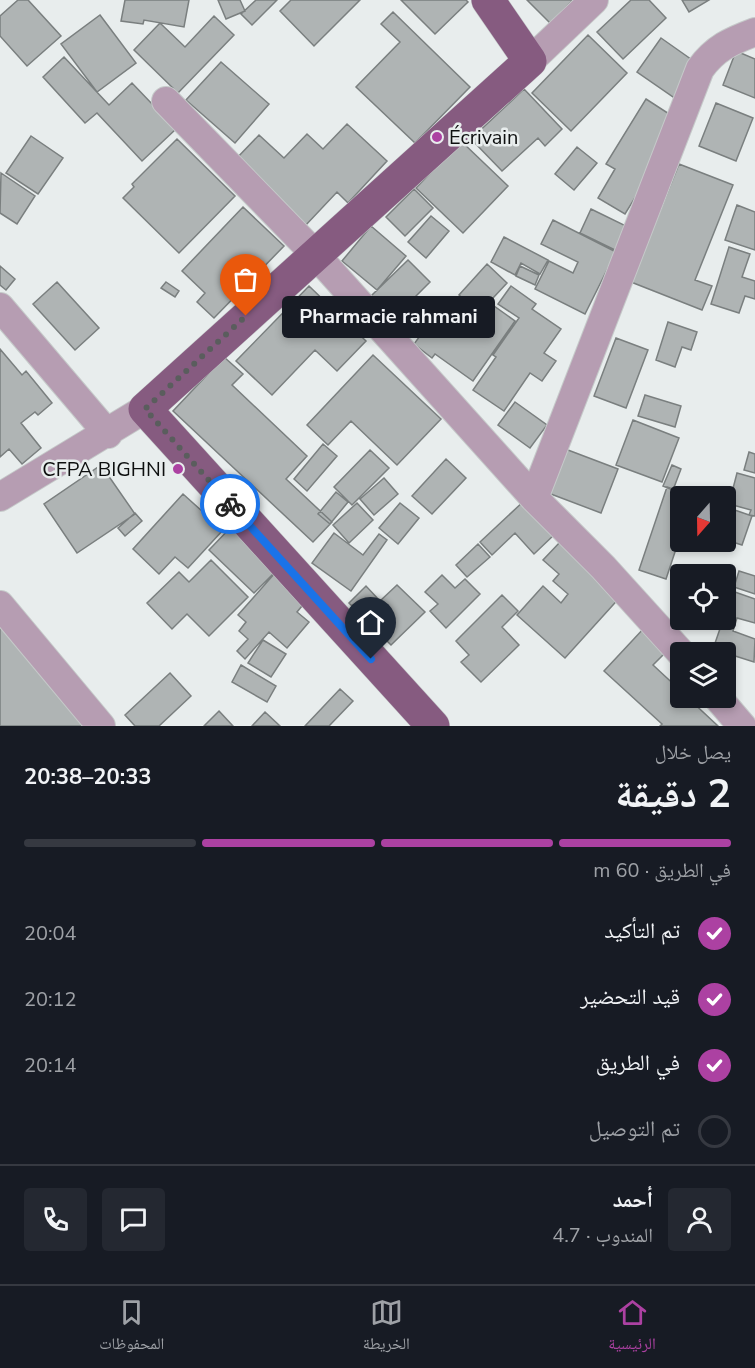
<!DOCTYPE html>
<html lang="ar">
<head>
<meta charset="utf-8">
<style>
	:root { --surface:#171b24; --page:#242831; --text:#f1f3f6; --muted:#9ea1a6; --line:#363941; --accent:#ac41a2 }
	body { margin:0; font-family:"Nunito Sans","Noto Naskh Arabic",sans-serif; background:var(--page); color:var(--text); direction:rtl; height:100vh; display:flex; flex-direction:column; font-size:22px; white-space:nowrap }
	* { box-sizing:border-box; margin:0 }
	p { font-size:20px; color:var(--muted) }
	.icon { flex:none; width:33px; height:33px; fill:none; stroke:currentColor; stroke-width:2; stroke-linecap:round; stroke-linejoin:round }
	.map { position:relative; height:726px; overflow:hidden; direction:ltr }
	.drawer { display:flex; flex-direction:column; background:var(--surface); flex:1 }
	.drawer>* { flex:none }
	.needle { width:39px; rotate:200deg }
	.tools { position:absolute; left:670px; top:486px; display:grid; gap:12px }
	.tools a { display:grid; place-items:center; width:66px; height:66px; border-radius:6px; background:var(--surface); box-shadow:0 3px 9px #0003; font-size:30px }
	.pin { position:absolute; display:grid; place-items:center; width:51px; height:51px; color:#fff; margin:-62px -26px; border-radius:50% 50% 50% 0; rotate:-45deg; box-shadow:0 0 6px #0007 }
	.pin .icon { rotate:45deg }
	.courier { position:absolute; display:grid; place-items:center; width:60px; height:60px; margin:-30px; border:4px solid #1a73e8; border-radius:50%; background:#fff; color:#222; box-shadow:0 2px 8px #0007 }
	.bubble { position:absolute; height:42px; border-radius:6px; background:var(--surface); box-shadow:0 3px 9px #0003; font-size:20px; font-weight:700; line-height:42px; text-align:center; direction:rtl }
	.summary em { font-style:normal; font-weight:700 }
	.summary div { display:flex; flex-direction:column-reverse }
	.summary { display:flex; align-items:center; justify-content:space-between; height:102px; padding:0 24px }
	h1 { font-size:39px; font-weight:700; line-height:45px }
	.bar { display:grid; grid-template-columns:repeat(4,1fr); gap:9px 6px; align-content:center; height:72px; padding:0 24px }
	.bar i { height:8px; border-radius:4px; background:var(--line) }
	.bar .selected { background:var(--accent) }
	.bar p { grid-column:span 4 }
	.line { display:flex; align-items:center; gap:15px; padding:0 24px; border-top:2px solid var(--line) }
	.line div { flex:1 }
	.round { display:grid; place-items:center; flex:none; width:63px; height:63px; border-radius:6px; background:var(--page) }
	ol { padding:0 24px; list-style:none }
	li { display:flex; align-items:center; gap:18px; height:66px }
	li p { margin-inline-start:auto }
	li .icon { padding:6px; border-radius:50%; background:var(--accent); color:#fff; stroke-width:4 }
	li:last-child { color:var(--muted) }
	li i { width:33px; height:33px; border:3px solid var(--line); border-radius:50% }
	.tabs { display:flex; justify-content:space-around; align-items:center; height:84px; border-top:2px solid var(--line); background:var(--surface); font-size:16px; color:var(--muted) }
	.tabs a { display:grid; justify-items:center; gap:3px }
	.tabs .selected { color:var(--accent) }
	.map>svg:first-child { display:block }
</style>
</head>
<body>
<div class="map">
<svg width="755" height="726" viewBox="0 0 755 726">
	<rect width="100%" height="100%" fill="#e8eded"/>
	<!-- building -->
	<path fill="#afb4b4" stroke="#7a7f7f" stroke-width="1.5" d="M18 0H28L61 36 27 66 0 36V16Z
		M125 0H189L184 27 144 20 143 24 121 21Z
		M218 0H240L245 11 226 19Z
		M256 0H277L252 25 241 14Z
		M291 0H360L314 46 280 11Z
		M401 0H466L468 2 435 34Z
		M527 0H573L550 23Z
		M631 0H649L666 18 623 59 597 32Z
		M682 0H709L689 12Z
		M393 12 470 87 415 143 356 87 400 42 381 24Z
		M100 15 136 63 97 92 61 44Z
		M214 16 234 35 178 93 134 50 160 23 185 47Z
		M588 35 627 73 571 131 532 93Z
		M661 38 695 62 679 101 637 72Z
		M736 51 755 59V98L723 85Z
		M64 57 109 105 132 83 176 129 142 161 97 113 85 123 43 77Z
		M221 62 269 104 235 143 186 100Z
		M524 89 562 129 545 146 538 138 502 171 471 139Z
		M646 99 677 119 654 167 625 214 598 198 615 169 606 164Z
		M716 103 753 118 736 161 699 146Z
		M347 124 387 161 348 203 337 192 305 226 235 160 259 135 284 158 307 134 323 149Z
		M31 136 63 158 38 194 6 173Z
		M177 139 235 196 179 253 123 198 134 187 132 184Z
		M461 141 508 186 463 233 416 188Z
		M577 147 597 163 574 190 555 174Z
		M679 164 733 185 695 280 712 286 702 310 631 282Z
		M1 173 35 196 17 224 0 213Z
		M414 189 433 208 405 236 386 217Z
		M737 205 755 212V250L725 240Z
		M243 207 284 246 214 318 197 302 205 293 182 271Z
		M591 209 626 226 615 250 580 233Z
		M431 216 449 231 426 258 408 242Z
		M553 220 616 252 585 314 535 289 549 261 573 273 578 262 541 244Z
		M371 226 406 256 377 290 342 261Z
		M504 237 548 260 540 274 521 263 515 275 491 262Z
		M729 247 750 254 742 277 755 281V299L745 296 739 313 711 304Z
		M408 260 430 282 394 318 371 296Z
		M487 264 507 283 479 313 459 295Z
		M0 266 15 279 6 290 0 285Z
		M520 266 539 275 535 285 516 276Z
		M57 282 99 328 75 350 33 304Z
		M166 282 179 291 175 297 161 288Z
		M309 286 366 341 337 371 315 350 272 395 236 361Z
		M511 286 536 304 532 309 561 329 544 353 556 361 542 381 530 373 504 411 473 390 496 357 493 355 519 318 498 304Z
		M455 297 475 310 462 330 442 317Z
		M487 301 515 321 473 381 435 354 432 358 414 344 436 314 463 334Z
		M668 322 697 332 691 350 682 347 675 367 656 360Z
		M616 338 648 350 626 408 594 396Z
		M0 349 22 375 26 371 52 403 38 415 35 412 21 423 41 448 22 464 9 449 0 457Z
		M373 355 441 419 397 465 351 421 328 445 307 425Z
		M224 357 243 374 232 385 307 456 286 479 332 522 313 542 173 411Z
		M645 395 681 406 675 427 638 416Z
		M515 402 547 425 530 448 498 425Z
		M633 420 679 438 662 482 616 465Z
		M323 444 337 456 307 491 294 479Z
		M560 447 618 469 601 513 543 491Z
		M370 450 389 468 352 505 334 487Z
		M749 452 755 454V473L744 470Z
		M446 459 466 478 432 514 412 496Z
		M101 465 135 514 77 553 44 504Z
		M672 465 681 469 673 490 663 486Z
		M737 473 755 478V516L749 515 751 510 729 504Z
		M384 478 398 494 374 515 360 499Z
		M667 487 694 496H681V534L666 579 639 570Z
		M336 492 348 502 330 524 318 514Z
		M183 494 223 530 188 568 175 557 159 574 133 549Z
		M525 500 556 533 534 554 515 533 492 555 480 542Z
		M357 503 373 520 349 543 333 525Z
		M400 503 419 518 398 544 379 528Z
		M726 507 752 516 742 545 726 540Z
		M135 513 142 521 125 536 118 528Z
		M233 525 278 569 254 593 209 550Z
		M334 533 363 555 379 534 387 540 351 591 312 563Z
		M561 541 622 595 565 658 517 615 543 586 561 603 568 594 553 581 559 574 543 560Z
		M478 544 490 557 467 577 456 565Z
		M211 560 248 597 209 636 187 614 172 629 147 603 179 572 189 582Z
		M739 571 755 576V594L734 587Z
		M275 573 307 600 297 612 309 622 287 648 269 632 245 659 237 651 248 639 239 631 246 622 238 615Z
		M442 575 455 588 465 579 480 594 446 628 430 611 438 604 425 592Z
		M397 585 425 612 391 645 349 603 366 586 380 601Z
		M732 591 755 599V623L737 618 733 631 755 639 754 662 713 649 723 620H726Z
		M502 595 518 611 502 627 519 645 481 682 461 662 469 655 456 641Z
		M0 622 84 726H0Z
		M645 627 669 649 653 665 681 691V698H688L718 726H660L662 724 604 671Z
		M263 640 286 654 271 677 248 663Z
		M241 665 276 686 267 702 232 682Z
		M170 673 191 696 159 726H135L125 715Z
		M340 689 353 701 329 726H305Z
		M219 711 233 726H204Z
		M265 712 280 726H252Z"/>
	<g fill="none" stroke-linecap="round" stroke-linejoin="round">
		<defs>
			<path id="street" d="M530 61 594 0
				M166 101 314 253 534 498 603 567 681 653
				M0 307 108 434
				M0 497 145 409
				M534 498 700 69C715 48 731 41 755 32
				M0 605 101 726
				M718 698 742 726"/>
			<path id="primary" d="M433 726 145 409 530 61 488 0"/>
		</defs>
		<!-- street casing -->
		<use href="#street" stroke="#c5c9c9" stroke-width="30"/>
		<!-- primary casing -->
		<use href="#primary" stroke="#c5c9c9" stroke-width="34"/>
		<!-- street -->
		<use href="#street" stroke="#b69db2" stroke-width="28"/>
		<!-- primary -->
		<use href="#primary" stroke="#865b80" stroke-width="33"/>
	</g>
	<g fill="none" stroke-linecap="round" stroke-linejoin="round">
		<!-- done -->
		<path stroke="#5a5d5d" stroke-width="6" stroke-dasharray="0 10.8" d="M230 504 145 409 246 316"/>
		<!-- route -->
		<path stroke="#1a73e8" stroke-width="8" d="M230 504 371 659"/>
	</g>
	<!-- markers -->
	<g fill="#ac41a2" stroke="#e8eded" stroke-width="2">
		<circle cx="437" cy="137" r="6"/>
		<circle cx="178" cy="469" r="6"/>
	</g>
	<g text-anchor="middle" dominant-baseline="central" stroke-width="5" stroke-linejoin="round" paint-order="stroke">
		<!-- poi labels -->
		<g font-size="20" fill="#0d0f0f" stroke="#e8eded" text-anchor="start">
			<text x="449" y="137">Écrivain</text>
			<text x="166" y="469" text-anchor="end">CFPA BIGHNI</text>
		</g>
	</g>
</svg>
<div class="tools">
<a><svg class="needle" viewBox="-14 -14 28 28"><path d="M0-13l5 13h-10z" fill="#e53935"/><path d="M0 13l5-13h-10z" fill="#9ea1a6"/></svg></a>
<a><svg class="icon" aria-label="locate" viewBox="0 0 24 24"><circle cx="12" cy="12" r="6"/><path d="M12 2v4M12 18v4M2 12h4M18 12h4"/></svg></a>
<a><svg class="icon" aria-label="layers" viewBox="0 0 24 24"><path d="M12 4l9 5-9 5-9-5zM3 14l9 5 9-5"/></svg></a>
</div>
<div class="pin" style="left:246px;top:316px;background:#ea580c"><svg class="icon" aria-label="bag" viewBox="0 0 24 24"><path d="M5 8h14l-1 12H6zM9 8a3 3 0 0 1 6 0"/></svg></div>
<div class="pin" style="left:371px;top:659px;background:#1f2937"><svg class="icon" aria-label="home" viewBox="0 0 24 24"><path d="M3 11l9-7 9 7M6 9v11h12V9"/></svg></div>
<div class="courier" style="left:230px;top:504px"><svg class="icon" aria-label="bike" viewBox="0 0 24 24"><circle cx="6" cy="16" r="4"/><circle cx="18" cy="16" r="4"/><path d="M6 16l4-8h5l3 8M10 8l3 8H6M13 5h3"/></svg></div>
<div class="bubble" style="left:282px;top:296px;width:213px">Pharmacie rahmani</div>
</div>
<section class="drawer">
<div class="summary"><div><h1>2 دقيقة</h1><p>يصل خلال</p></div><em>20:33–20:38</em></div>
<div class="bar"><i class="selected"></i><i class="selected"></i><i class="selected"></i><i></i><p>في الطريق · 60 m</p></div>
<ol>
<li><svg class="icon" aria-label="check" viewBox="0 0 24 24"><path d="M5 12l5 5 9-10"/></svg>تم التأكيد<p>20:04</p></li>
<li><svg class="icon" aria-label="check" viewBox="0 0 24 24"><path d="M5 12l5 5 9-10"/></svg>قيد التحضير<p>20:12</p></li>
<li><svg class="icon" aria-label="check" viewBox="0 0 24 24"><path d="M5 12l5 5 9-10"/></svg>في الطريق<p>20:14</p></li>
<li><i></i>تم التوصيل</li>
</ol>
<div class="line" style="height:108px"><a class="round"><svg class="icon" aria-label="person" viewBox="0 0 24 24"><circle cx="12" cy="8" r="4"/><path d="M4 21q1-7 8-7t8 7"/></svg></a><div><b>أحمد</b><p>المندوب · 4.7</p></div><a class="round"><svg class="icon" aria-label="chat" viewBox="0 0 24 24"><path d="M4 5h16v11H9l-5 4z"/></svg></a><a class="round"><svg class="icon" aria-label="phone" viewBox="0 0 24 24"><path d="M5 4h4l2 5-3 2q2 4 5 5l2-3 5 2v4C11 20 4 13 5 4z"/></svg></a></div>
</section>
<nav class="tabs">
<a class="selected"><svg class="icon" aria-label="home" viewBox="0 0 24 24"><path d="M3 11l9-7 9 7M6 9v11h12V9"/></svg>الرئيسية</a>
<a><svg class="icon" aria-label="map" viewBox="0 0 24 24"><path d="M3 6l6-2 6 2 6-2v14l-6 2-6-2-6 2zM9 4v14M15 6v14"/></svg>الخريطة</a>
<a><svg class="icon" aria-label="saved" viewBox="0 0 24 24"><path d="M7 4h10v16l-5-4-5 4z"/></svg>المحفوظات</a>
</nav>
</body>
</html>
